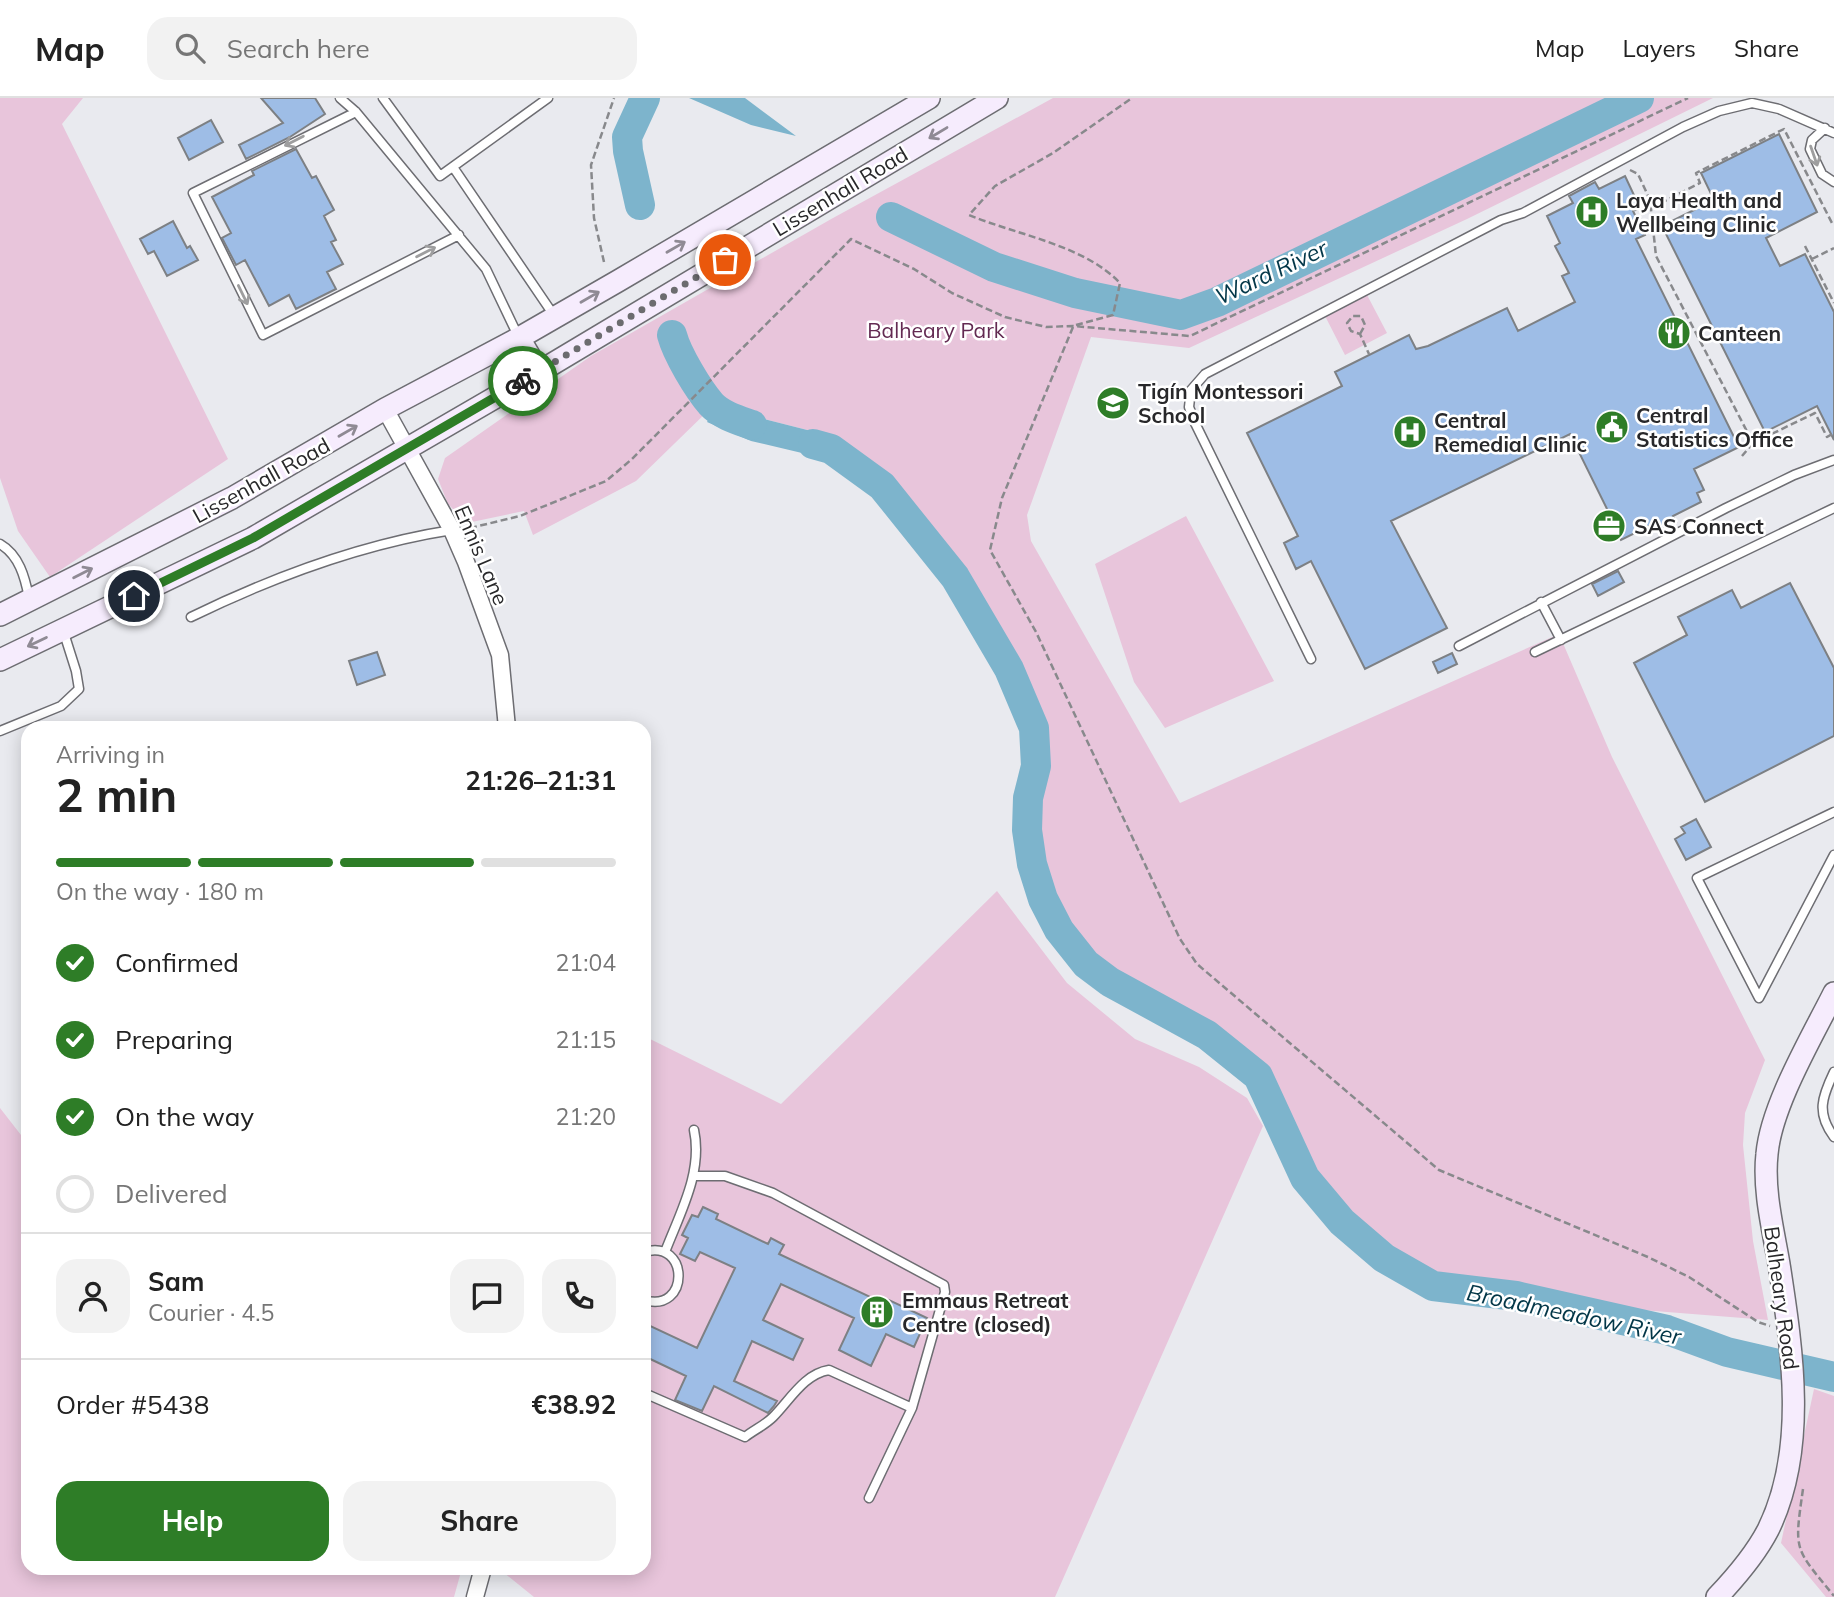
<!DOCTYPE html>
<html lang="en">
<head>
<meta charset="utf-8">
<style>
	:root { --surface:#fff; --page:#f2f2f2; --text:#222; --muted:#767676; --line:#e0e0e0; --accent:#2e7d27 }
	body { margin:0; font-family:Mulish,sans-serif; background:var(--page); color:var(--text); height:100vh; display:flex; flex-direction:column; font-size:26px; white-space:nowrap }
	* { box-sizing:border-box; margin:0 }
	p { font-size:23px; color:var(--muted) }
	.icon { flex:none; width:38px; height:38px; fill:none; stroke:currentColor; stroke-width:2; stroke-linecap:round; stroke-linejoin:round }
	.map { position:relative; flex:1; overflow:hidden }
	.details { position:absolute; left:21px; top:623px; width:630px; height:854px; display:flex; flex-direction:column; background:var(--surface); border-radius:21px; box-shadow:0 4px 18px #0003 }
	.details>* { flex:none }
	.pin { position:absolute; display:grid; place-items:center; width:60px; height:60px; color:#fff; margin:-30px; border:4px solid #fff; border-radius:50%; box-shadow:0 2px 7px #0007 }
	.courier { position:absolute; display:grid; place-items:center; width:70px; height:70px; margin:-35px; border:5px solid #2e7d27; border-radius:50%; background:#fff; color:#222; box-shadow:0 2px 9px #0007 }
	.headline em { font-style:normal; font-weight:700 }
	.headline div { display:flex; flex-direction:column-reverse }
	.headline { display:flex; align-items:center; justify-content:space-between; height:119px; padding:0 35px }
	h1 { font-size:46px; font-weight:700; line-height:52px }
	.bar { display:grid; grid-template-columns:repeat(4,1fr); gap:10px 7px; align-content:center; height:84px; padding:0 35px }
	.bar i { height:9px; border-radius:5px; background:var(--line) }
	.bar .current { background:var(--accent) }
	.bar p { grid-column:span 4 }
	.line { display:flex; align-items:center; gap:18px; padding:0 35px; border-top:2px solid var(--line) }
	.line div { flex:1 }
	.round { display:grid; place-items:center; flex:none; width:74px; height:74px; border-radius:21px; background:var(--page) }
	ol { padding:0 35px; list-style:none }
	li { display:flex; align-items:center; gap:21px; height:77px }
	li p { margin-inline-start:auto }
	li .icon { padding:7px; border-radius:50%; background:var(--accent); color:#fff; stroke-width:4 }
	li:last-child { color:var(--muted) }
	li i { width:38px; height:38px; border:4px solid var(--line); border-radius:50% }
	.primary-button { display:flex; gap:14px; margin-top:auto; padding:14px 35px }
	.primary-button a { flex:1; height:80px; border-radius:21px; background:var(--accent); color:#fff; font-size:28px; font-weight:700; line-height:80px; text-align:center }
	.primary-button a+a { background:var(--page); color:var(--text) }
	header { display:flex; align-items:center; gap:42px; box-sizing:border-box; height:98px; padding:0 35px; background:var(--surface); border-bottom:2px solid var(--line) }
	header strong { font-size:33px }
	nav { display:flex; gap:38px; margin-inline-start:auto; font-size:24px }
	.search { width:490px; height:63px; background:var(--page); display:flex; align-items:center; gap:18px; box-sizing:border-box; padding:0 24px; border-radius:21px; color:var(--muted); font-size:26px }
	.map>svg:first-child { display:block }
</style>
</head>
<body>
<header>
<strong>Map</strong>
<div class="search"><svg class="icon" aria-label="search" viewBox="0 0 24 24"><circle cx="10" cy="10" r="6"/><path d="M15 15l6 6"/></svg>Search here</div>
<nav><a>Map</a><a>Layers</a><a>Share</a></nav>
</header>
<div class="map">
<svg width="1834" height="1499" viewBox="0 0 1834 1499">
	<rect width="100%" height="100%" fill="#e9eaef"/>
	<!-- green -->
	<path fill="#e8c5db" d="M0 0H83L62 26 228 361 50 479 18 433 0 380Z
		M1053 0H1713L1467 121 1189 250 1091 239 1027 417 1031 443 1180 705 1559 536 1612 659 1765 962 1745 1015 1743 1047 1753 1143 1768 1222 1604 1209 1427 1175 1402 1162 1376 1142 1353 1124 1327 1096 1293 1044 1279 1000 1262 975 1229 942 1170 906 1098 870 1055 806 1044 783 1039 711 1045 666 1042 632 1022 576 986 514 954 466 898 396 869 366 819 335 713 308 636 383 533 437 524 413 467 425 448 406 438 381 445 360 591 258 833 120Z
		M1366 195 1387 235 1345 257 1324 216Z
		M1186 418 1274 583 1165 630 1134 584 1095 466Z
		M997 793 1067 885 1135 941 1199 969 1247 1000 1263 1028 1055 1499H534L498 1470H644V938L781 1006Z
		M0 1010 28 1046V1470H462L454 1499H0Z
		M1814 1291 1834 1298V1499H1826L1781 1445Z"/>
	<!-- water -->
	<path fill="#7db4cc" d="M689 0H745L796 38 751 27Z
		M717 309 819 335 852 355 841 369 823 360 751 343 707 324Z"/>
	<g fill="none" stroke-linecap="round" stroke-linejoin="round">
		<!-- river -->
		<path stroke="#7db4cc" stroke-width="30" d="M640 107 628 53 627 39 645 0
			M891 119 994 169 1075 195 1181 217 1217 204 1639 0
			M672 237C677 256 698 291 711 306 721 317 738 322 752 327
			M813 346 831 351 882 388 955 479 1009 571 1034 630 1036 668 1028 700 1027 732 1032 766 1043 801 1059 832 1086 866 1110 884 1207 937 1258 978 1305 1080 1342 1124 1384 1160 1433 1188 1516 1198 1667 1232 1727 1254 1834 1279"/>
	</g>
	<!-- building -->
	<path fill="#9ebde6" stroke="#7d8084" stroke-width="2" d="M261 0H315L325 16 290 39 246 61 239 47 283 25Z
		M211 22 223 44 189 62 178 40Z
		M1779 36 1817 114 1766 140 1780 168 1805 156 1834 214V342L1817 308 1765 334 1662 128 1714 102 1701 75Z
		M296 51 312 80 316 78 334 112 324 118 336 142 331 144 343 166 327 174 336 191 296 211 289 197 269 208 245 162 236 167 222 140 231 135 212 99 254 77 252 73Z
		M1625 78 1640 110 1633 113 1645 137 1636 141 1739 349 1694 371 1704 392 1697 395 1701 404 1673 418 1676 424 1661 431 1657 424 1621 442 1617 433 1604 439 1596 424 1610 417 1570 336 1391 423 1447 530 1365 571 1311 463 1296 471 1284 445 1298 438 1247 335 1342 288 1335 274 1409 237 1416 251 1428 248 1507 210 1518 233 1575 204 1562 178 1569 175 1555 148 1560 145 1547 118 1573 105 1569 98 1595 84 1599 91Z
		M173 123 187 150 190 148 198 162 167 178 154 153 148 156 140 141Z
		M1618 473 1624 484 1598 498 1592 486Z
		M1790 485 1834 570V638L1705 704 1634 565 1687 537 1678 519 1732 492 1741 510Z
		M377 554 385 577 357 587 349 563Z
		M1452 555 1457 566 1438 575 1433 564Z
		M1696 721 1711 749 1686 762 1675 741 1685 735 1681 729Z
		M703 1109 718 1116 716 1121 768 1146 771 1140 784 1147 779 1156 887 1207 889 1202 927 1220 914 1249 886 1236 871 1268 839 1252 854 1220 781 1186 763 1222 803 1241 793 1262 752 1243 734 1283 777 1303 774 1308 768 1315 714 1288 702 1313 675 1302 686 1278 644 1258V1225L697 1250 735 1170 700 1154 695 1163 680 1156 688 1140 682 1137 692 1117 698 1119Z"/>
	<g fill="none" stroke-linecap="round" stroke-linejoin="round">
		<defs>
			<path id="lane" d="M340 0 356 14 486 171 519 240
				M383 0 440 78 548 0
				M356 14 193 95 263 237 459 137
				M1825 30 1812 42 1810 51 1822 76 1834 84
				M453 69 555 219
				M0 446C19 457 25 479 29 500
				M1541 504 1561 542
				M191 519C273 479 362 446 452 432
				M1459 548 1726 410 1794 377 1834 362
				M1535 554 1834 410
				M1311 561 1195 325 1189 309 1191 292 1205 276 1501 122 1523 115 1683 29 1719 13 1752 5 1779 11 1834 35
				M0 633 61 608 79 591 76 573 63 532
				M1834 714 1697 780 1759 900 1834 757
				M1834 974C1822 999 1816 1015 1834 1039
				M694 1078H725L773 1095 944 1187 945 1194 912 1310 869 1400
				M644 1154C690 1140 690 1216 644 1202
				M665 1154C680 1115 703 1074 694 1032
				M644 1295 745 1339C754 1332 765 1327 773 1319 790 1302 804 1276 829 1272L912 1310"/>
			<path id="street" d="M385 311 452 432 466 464 500 557 507 630
				M475 1499 483 1470"/>
			<path id="secondary" d="M519 240 539 274
				M0 517 232 400 385 311 519 240 618 183 929 0
				M0 562 253 440 539 274 997 0
				M1717 1499C1736 1479 1755 1457 1768 1432 1808 1351 1792 1251 1779 1166 1773 1131 1763 1092 1767 1056 1771 1008 1812 939 1834 895"/>
		</defs>
		<!-- lane casing -->
		<use href="#lane" stroke="#6d6d72" stroke-width="11"/>
		<!-- street casing -->
		<use href="#street" stroke="#6d6d72" stroke-width="19"/>
		<!-- secondary casing -->
		<use href="#secondary" stroke="#6d6d72" stroke-width="24"/>
		<!-- path -->
		<path stroke="#88898c" stroke-width="2.5" stroke-dasharray="7 3.5" stroke-linecap="butt" d="M1630 72 1638 76 1650 102 1656 158 1753 345 1742 358
			M1651 110 1700 85 1696 75 1784 31 1833 127
			M1805 148 1834 205
			M1812 161 1834 150
			M604 164 594 120 591 67 614 0
			M1076 227 1113 217 1120 185C1084 147 1017 137 969 117L995 88 1053 55 1132 0
			M1073 229 1002 400 990 452 1036 534 1180 841 1197 866 1439 1072 1648 1159 1689 1179 1758 1224 1770 1228
			M1360 236 1365 227 1361 218H1353L1347 225 1351 233 1360 236 1369 256
			M1753 345 1815 315 1827 339 1834 335
			M470 430 520 418 606 383 632 361 851 141 914 171 952 195 1005 219 1046 229 1073 228 1190 238 1688 0
			M1803 1391C1794 1454 1794 1449 1834 1498"/>
		<!-- lane -->
		<use href="#lane" stroke="#fff" stroke-width="8"/>
		<!-- street -->
		<use href="#street" stroke="#fff" stroke-width="16"/>
		<!-- secondary -->
		<use href="#secondary" stroke="#f6ecfd" stroke-width="21"/>
	</g>
	<!-- one-way arrows -->
	<defs><path id="oneway-shaft" d="M-6 0H5M1.5-3L5.5 0L1.5 3" fill="none" stroke-width="1.6" stroke-linecap="round" stroke-linejoin="round" transform="scale(1.75)"/></defs>
	<g stroke="#8f8a94">
		<use href="#oneway-shaft" transform="translate(938 35) rotate(149)"/>
		<use href="#oneway-shaft" transform="translate(676 149) rotate(-30)"/>
		<use href="#oneway-shaft" transform="translate(590 199) rotate(-30)"/>
		<use href="#oneway-shaft" transform="translate(348 333) rotate(-30)"/>
		<use href="#oneway-shaft" transform="translate(83 475) rotate(-27)"/>
		<use href="#oneway-shaft" transform="translate(37 544) rotate(154)"/>
	</g>
	<g stroke="#9e9e9f">
		<use href="#oneway-shaft" transform="translate(294 43) rotate(153)"/>
		<use href="#oneway-shaft" transform="translate(1814 58) rotate(71)"/>
		<use href="#oneway-shaft" transform="translate(426 154) rotate(-27)"/>
		<use href="#oneway-shaft" transform="translate(243 197) rotate(64)"/>
	</g>
	<g fill="none" stroke-linecap="round" stroke-linejoin="round">
		<!-- done -->
		<path stroke="#6c6c6f" stroke-width="7" stroke-dasharray="0 12.6" d="M523 283 725 162"/>
		<!-- route -->
		<path stroke="#2e7d27" stroke-width="9" d="M134 498 253 440 523 283"/>
	</g>
	<!-- icons -->
	<defs>
		<symbol id="hospital-disc" viewBox="-11 -11 22 22"><circle r="9.5" fill="#2e7d27" stroke="#fff"/><path d="M-5-5h3v3.5h4V-5h3V5h-3V1.5h-4V5h-3Z" fill="#fff"/></symbol>
		<symbol id="restaurant-disc" viewBox="-11 -11 22 22"><circle r="9.5" fill="#2e7d27" stroke="#fff"/><path d="M-5-6h1v4h1v-4h1v4h1v-4h1v5L-1.5 .5V6h-2V.5L-5-1ZM5-6V6H3V1.5H1.5Q1.5-4 5-6Z" fill="#fff"/></symbol>
		<symbol id="school-disc" viewBox="-11 -11 22 22"><circle r="9.5" fill="#2e7d27" stroke="#fff"/><path d="M0-5L7-2L0 1L-7-2ZM-4 1L0 2.5L4 1V4Q0 6-4 4Z" fill="#fff"/></symbol>
		<symbol id="civic-disc" viewBox="-11 -11 22 22"><circle r="9.5" fill="#2e7d27" stroke="#fff"/><path d="M-.6-6.5H3V-4.5H.6V-3L4-1V1h2V6H-6V1h2V-1L-.6-3ZM-1.2 2.5V6h2.4V2.5Z" fill="#fff"/></symbol>
		<symbol id="office-disc" viewBox="-11 -11 22 22"><circle r="9.5" fill="#2e7d27" stroke="#fff"/><path d="M-6-3h4V-5.5h4V-3h4V5H-6ZM-1-4.5V-3h2v-1.5ZM-6 0V1H6V0Z" fill="#fff"/></symbol>
		<symbol id="building-disc" viewBox="-11 -11 22 22"><circle r="9.5" fill="#2e7d27" stroke="#fff"/><path d="M-4-6H4V6H1V3H-1V6H-4ZM-2.5-4.3h1.7v1.8h-1.7ZM.8-4.3h1.7v1.8H.8ZM-2.5-1h1.7V.8h-1.7ZM.8-1h1.7V.8H.8Z" fill="#fff"/></symbol>
	</defs>
	<g fill-rule="evenodd">
		<use href="#hospital-disc" x="1573" y="95" width="38" height="38"/>
		<use href="#restaurant-disc" x="1655" y="216" width="38" height="38"/>
		<use href="#school-disc" x="1094" y="286" width="38" height="38"/>
		<use href="#civic-disc" x="1593" y="310" width="38" height="38"/>
		<use href="#hospital-disc" x="1391" y="315" width="38" height="38"/>
		<use href="#office-disc" x="1590" y="409" width="38" height="38"/>
		<use href="#building-disc" x="858" y="1195" width="38" height="38"/>
	</g>
	<g text-anchor="middle" dominant-baseline="central" stroke-width="5" stroke-linejoin="round" paint-order="stroke">
		<!-- street labels -->
		<g font-size="21" fill="#28282a" stroke="#fff">
			<text transform="translate(840 93) rotate(-31)">Lissenhall Road</text>
			<text transform="translate(261 382) rotate(-29)">Lissenhall Road</text>
			<text transform="translate(482 457) rotate(67)">Ennis Lane</text>
			<text transform="translate(1782 1200) rotate(82)">Balheary Road</text>
		</g>
		<!-- poi labels -->
		<g font-size="21" font-weight="bold" fill="#28282a" stroke="#fff" text-anchor="start">
			<text x="1616" y="102">Laya Health and<tspan x="1616" dy="24">Wellbeing Clinic</tspan></text>
			<text x="1698" y="235">Canteen</text>
			<text x="1138" y="293">Tigín Montessori<tspan x="1138" dy="24">School</tspan></text>
			<text x="1636" y="317">Central<tspan x="1636" dy="24">Statistics Office</tspan></text>
			<text x="1434" y="322">Central<tspan x="1434" dy="24">Remedial Clinic</tspan></text>
			<text x="1634" y="428">SAS Connect</text>
			<text x="902" y="1202">Emmaus Retreat<tspan x="902" dy="24">Centre (closed)</tspan></text>
		</g>
		<!-- park labels -->
		<g font-size="21" fill="#632a52" stroke="#fff">
			<text x="936" y="232">Balheary Park</text>
		</g>
		<!-- water labels -->
		<g font-size="23" font-style="italic" fill="#033748" stroke="#fff">
			<text transform="translate(1271 174) rotate(-25)">Ward River</text>
			<text transform="translate(1574 1216) rotate(12)">Broadmeadow River</text>
		</g>
	</g>
</svg>
<div class="pin" style="left:725px;top:162px;background:#ea580c"><svg class="icon" aria-label="bag" viewBox="0 0 24 24"><path d="M5 8h14l-1 12H6zM9 8a3 3 0 0 1 6 0"/></svg></div>
<div class="pin" style="left:134px;top:498px;background:#1f2937"><svg class="icon" aria-label="home" viewBox="0 0 24 24"><path d="M3 11l9-7 9 7M6 9v11h12V9"/></svg></div>
<div class="courier" style="left:523px;top:283px"><svg class="icon" aria-label="bike" viewBox="0 0 24 24"><circle cx="6" cy="16" r="4"/><circle cx="18" cy="16" r="4"/><path d="M6 16l4-8h5l3 8M10 8l3 8H6M13 5h3"/></svg></div>
<section class="details">
<div class="headline"><div><h1>2 min</h1><p>Arriving in</p></div><em>21:26–21:31</em></div>
<div class="bar"><i class="current"></i><i class="current"></i><i class="current"></i><i></i><p>On the way · 180 m</p></div>
<ol>
<li><svg class="icon" aria-label="check" viewBox="0 0 24 24"><path d="M5 12l5 5 9-10"/></svg>Confirmed<p>21:04</p></li>
<li><svg class="icon" aria-label="check" viewBox="0 0 24 24"><path d="M5 12l5 5 9-10"/></svg>Preparing<p>21:15</p></li>
<li><svg class="icon" aria-label="check" viewBox="0 0 24 24"><path d="M5 12l5 5 9-10"/></svg>On the way<p>21:20</p></li>
<li><i></i>Delivered</li>
</ol>
<div class="line" style="height:126px"><a class="round"><svg class="icon" aria-label="person" viewBox="0 0 24 24"><circle cx="12" cy="8" r="4"/><path d="M4 21q1-7 8-7t8 7"/></svg></a><div><b>Sam</b><p>Courier · 4.5</p></div><a class="round"><svg class="icon" aria-label="chat" viewBox="0 0 24 24"><path d="M4 5h16v11H9l-5 4z"/></svg></a><a class="round"><svg class="icon" aria-label="phone" viewBox="0 0 24 24"><path d="M5 4h4l2 5-3 2q2 4 5 5l2-3 5 2v4C11 20 4 13 5 4z"/></svg></a></div>
<div class="line" style="height:91px"><div>Order #5438</div><b>€38.92</b></div>
<div class="primary-button"><a>Help</a><a>Share</a></div>
</section>
</div>
</body>
</html>
